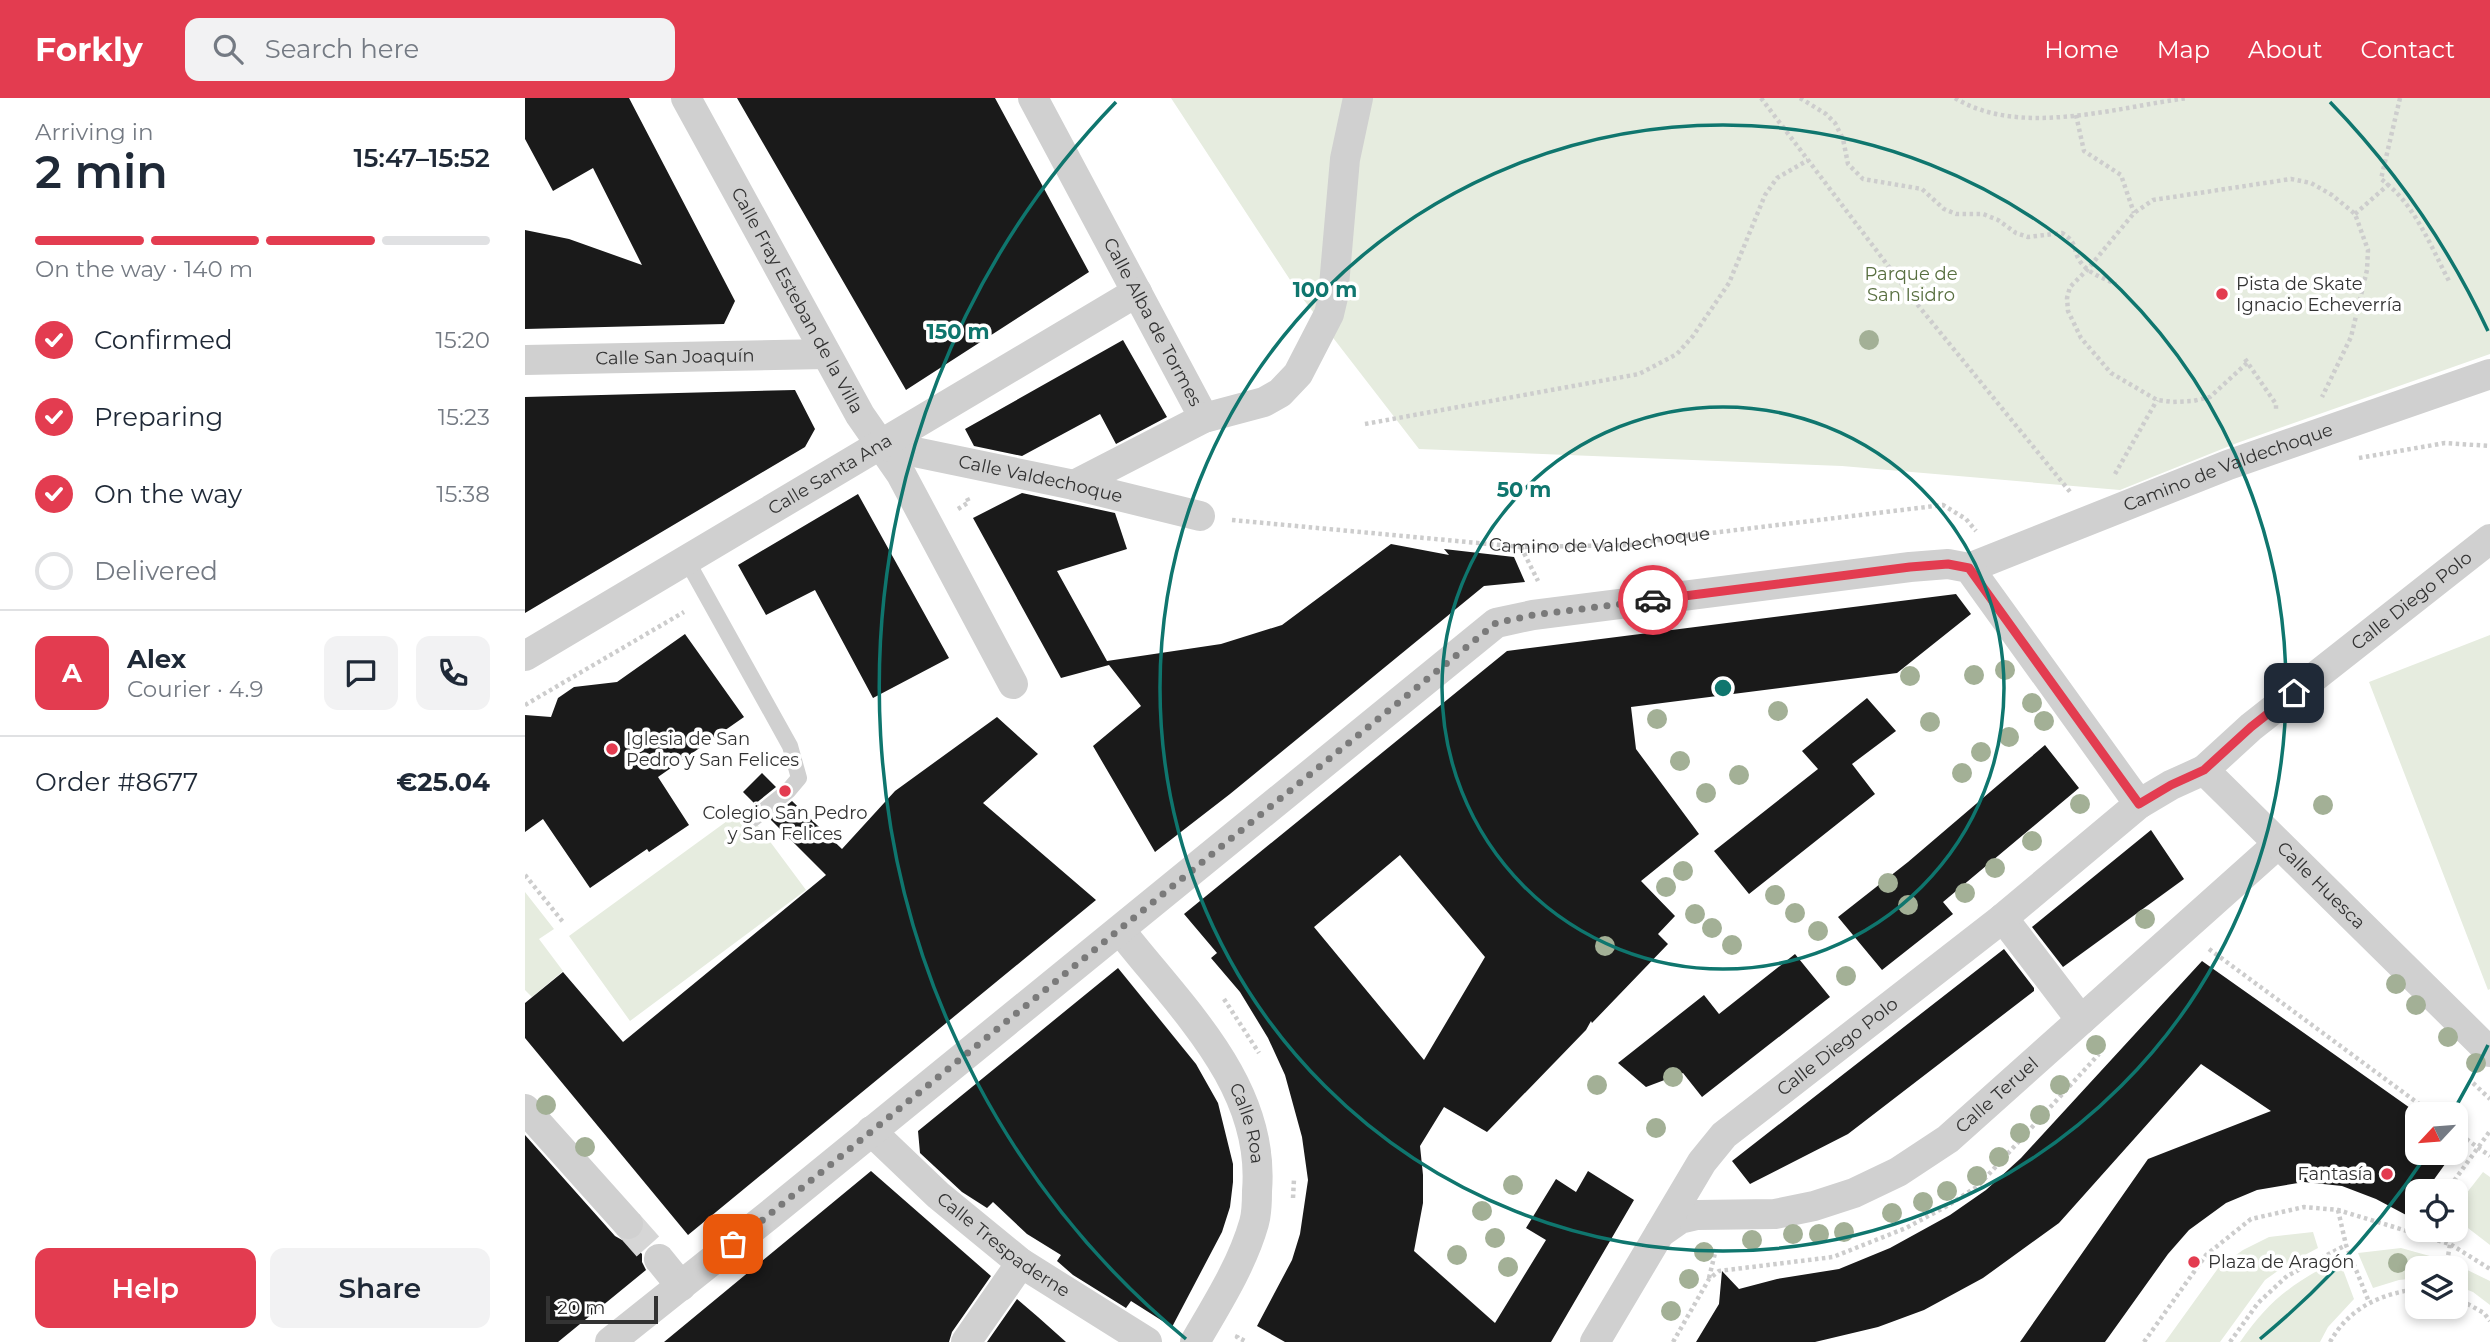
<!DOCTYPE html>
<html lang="en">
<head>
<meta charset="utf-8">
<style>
	:root { --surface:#fff; --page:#f2f2f3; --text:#1f2937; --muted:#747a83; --line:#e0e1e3; --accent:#e33c50 }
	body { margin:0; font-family:Montserrat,sans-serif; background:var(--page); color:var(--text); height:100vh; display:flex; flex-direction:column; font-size:26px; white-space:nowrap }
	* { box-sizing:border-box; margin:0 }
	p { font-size:23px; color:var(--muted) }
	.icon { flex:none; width:38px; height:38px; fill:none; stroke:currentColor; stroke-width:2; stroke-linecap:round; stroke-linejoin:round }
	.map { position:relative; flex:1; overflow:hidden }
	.sheet { display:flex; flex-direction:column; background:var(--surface); width:525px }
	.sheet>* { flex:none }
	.needle { width:46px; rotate:244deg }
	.controls { position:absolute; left:1880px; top:1004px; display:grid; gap:14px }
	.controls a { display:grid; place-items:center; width:63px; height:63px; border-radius:14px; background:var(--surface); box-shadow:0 4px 10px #0003; font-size:35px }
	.scale { position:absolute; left:21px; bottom:18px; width:112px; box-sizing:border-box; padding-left:7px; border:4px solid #333; border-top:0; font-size:19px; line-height:24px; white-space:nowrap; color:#333; -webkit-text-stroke:5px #fff; paint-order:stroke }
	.pin { position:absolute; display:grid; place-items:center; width:60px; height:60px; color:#fff; margin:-30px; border-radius:14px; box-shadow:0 4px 10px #0006 }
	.courier { position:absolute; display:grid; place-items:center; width:70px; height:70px; margin:-35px; border:5px solid #e33c50; border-radius:50%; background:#fff; color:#222; box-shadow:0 2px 9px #0007 }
	.head em { font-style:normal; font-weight:600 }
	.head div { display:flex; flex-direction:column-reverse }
	.head { display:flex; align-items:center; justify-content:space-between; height:119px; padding:0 35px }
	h1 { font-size:46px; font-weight:600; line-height:52px }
	.bar { display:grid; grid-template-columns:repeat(4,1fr); gap:10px 7px; align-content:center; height:84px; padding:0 35px }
	.bar i { height:9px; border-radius:5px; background:var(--line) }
	.bar .active { background:var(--accent) }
	.bar p { grid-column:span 4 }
	.line { display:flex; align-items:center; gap:18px; padding:0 35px; border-top:2px solid var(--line) }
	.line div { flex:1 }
	.round { display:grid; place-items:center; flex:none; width:74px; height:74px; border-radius:14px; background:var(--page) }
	ol { padding:0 35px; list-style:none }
	li { display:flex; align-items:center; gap:21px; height:77px }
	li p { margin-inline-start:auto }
	li .icon { padding:7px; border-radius:50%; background:var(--accent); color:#fff; stroke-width:4 }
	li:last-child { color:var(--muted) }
	li i { width:38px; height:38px; border:4px solid var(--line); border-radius:50% }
	.button { display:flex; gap:14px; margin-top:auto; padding:14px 35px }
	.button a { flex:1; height:80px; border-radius:14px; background:var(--accent); color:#fff; font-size:28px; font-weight:600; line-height:80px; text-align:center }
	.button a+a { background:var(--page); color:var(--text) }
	header { display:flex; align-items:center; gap:42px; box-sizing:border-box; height:98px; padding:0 35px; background:var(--accent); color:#fff }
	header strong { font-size:33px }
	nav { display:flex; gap:38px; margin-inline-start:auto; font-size:24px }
	.search { width:490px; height:63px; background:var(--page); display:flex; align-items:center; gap:18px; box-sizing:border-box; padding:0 24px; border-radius:14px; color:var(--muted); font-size:26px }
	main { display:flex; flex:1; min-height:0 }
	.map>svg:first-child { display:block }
</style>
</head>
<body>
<header>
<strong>Forkly</strong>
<div class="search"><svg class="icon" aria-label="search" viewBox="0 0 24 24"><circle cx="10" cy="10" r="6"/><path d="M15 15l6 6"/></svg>Search here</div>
<nav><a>Home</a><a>Map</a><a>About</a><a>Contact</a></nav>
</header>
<main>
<section class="sheet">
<div class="head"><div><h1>2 min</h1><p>Arriving in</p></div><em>15:47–15:52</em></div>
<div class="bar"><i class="active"></i><i class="active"></i><i class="active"></i><i></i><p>On the way · 140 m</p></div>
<ol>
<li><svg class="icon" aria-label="check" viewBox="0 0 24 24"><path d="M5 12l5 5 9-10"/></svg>Confirmed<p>15:20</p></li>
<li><svg class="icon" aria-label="check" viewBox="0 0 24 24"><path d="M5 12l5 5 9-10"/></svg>Preparing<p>15:23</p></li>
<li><svg class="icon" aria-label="check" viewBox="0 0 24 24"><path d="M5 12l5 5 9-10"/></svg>On the way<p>15:38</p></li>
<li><i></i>Delivered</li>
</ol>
<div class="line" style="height:126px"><b class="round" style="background:var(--accent);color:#fff">A</b><div><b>Alex</b><p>Courier · 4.9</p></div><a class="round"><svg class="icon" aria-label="chat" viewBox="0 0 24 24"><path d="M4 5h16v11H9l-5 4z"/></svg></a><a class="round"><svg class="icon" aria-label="phone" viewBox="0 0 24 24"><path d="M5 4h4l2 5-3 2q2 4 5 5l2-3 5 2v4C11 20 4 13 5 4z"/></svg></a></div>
<div class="line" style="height:91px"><div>Order #8677</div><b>€25.04</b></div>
<div class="button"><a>Help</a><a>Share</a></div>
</section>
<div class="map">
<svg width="1965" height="1244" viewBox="0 0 1965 1244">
	<rect width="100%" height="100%" fill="#fff"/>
	<!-- green -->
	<path fill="#e6ecdf" d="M646 0H1965V256L1712 345 1595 392 1317 368 894 351 775 197Z
		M1965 537V891L1963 892 1844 584Z
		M220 710 281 792 105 923 44 838Z
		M0 794 29 831 14 841 38 873 7 899 0 892Z
		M1958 1074 1965 1079V1147L1930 1120V1110Z
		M1788 1134 1793 1150 1761 1167 1740 1182 1695 1244H1640L1694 1169 1718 1152 1744 1139Z
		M1876 1150 1912 1160 1910 1171H1892V1180L1874 1182 1848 1190 1833 1155Z
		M1814 1161 1829 1201 1803 1229 1795 1244H1715C1745 1201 1768 1185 1814 1161Z
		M1932 1167 1965 1183V1207L1948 1194 1930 1187Z"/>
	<!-- building -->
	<path fill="#1a1a1a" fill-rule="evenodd" d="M0 0H104L210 203 199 226 0 231V132L44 141 117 167 68 70 28 93 0 41Z
		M212 0H470L564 174 381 292Z
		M598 242 642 319 591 346 575 316 497 358 449 348 440 331Z
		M270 292 290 331 280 349 0 515V299Z
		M497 395 590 415 602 451 532 473 582 563 696 546 757 527 866 446 924 457 919 451 989 459 1000 484 959 488 705 696 630 754 568 648 616 608 584 567 536 580 448 420Z
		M333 396 424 560 348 600 290 492 241 517 213 467Z
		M1431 496 1446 516 1372 575 1106 609 1111 651 1174 736 1116 783 1150 818 1133 836 1143 846 1067 925 1066 923 1061 932 962 1034 919 1009 895 1048 898 1077V1105L889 1153 970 1225 1021 1142 1001 1130 1031 1081 1051 1094 1063 1073 1109 1102 1026 1244H760L732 1228 767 1162 775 1136 783 1082 777 1039 760 977 743 940 715 894 686 860 692 855 659 816 982 553ZM875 757 960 859 899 962 789 829Z
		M160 536 219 619 133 679 164 727 124 754 122 751 65 790 18 721 0 734V617L26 619 33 600 49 589 92 584Z
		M1342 600 1371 633 1327 666 1350 696 1224 796 1189 753 1293 671 1277 653Z
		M472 619 513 656 458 705 571 802 163 1137 0 940V905L38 874 98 944 301 777 245 721 267 703 317 751 370 693Z
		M1520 647 1554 690 1418 804 1428 816 1357 872 1313 819 1383 764Z
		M237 675 251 689 230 706 218 694Z
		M1626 732 1659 781 1538 869 1507 829Z
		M1479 851 1509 890V893L1323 1036 1225 1086 1207 1063Z
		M1270 856 1305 899 1177 999 1158 975 1121 989 1093 965 1179 897 1194 916Z
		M1677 863 1895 1017H1892V1055H1928L1900 1094H1892V1106L1883 1118 1851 1101 1817 1088 1779 1084 1732 1092 1701 1105 1664 1132 1643 1156 1580 1244H1495L1623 1061 1746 1013 1676 966 1534 1125 1458 1180 1399 1212 1353 1229 1290 1244H1171L1194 1206 1197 1173 1214 1191 1252 1181 1314 1171 1365 1150 1425 1117 1461 1092 1496 1060Z
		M593 870 671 966 693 1005 708 1066V1084L705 1109 697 1134 647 1229 606 1203 601 1210 548 1177 532 1163 536 1157 502 1136 468 1104 462 1110 437 1094 395 1055 393 1033Z
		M0 1037 90 1138 97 1142 105 1143 117 1156V1164L121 1172 33 1244H0Z
		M346 1073 466 1178 427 1234 424 1244H139Z
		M492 1201 513 1219 541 1244H462Z"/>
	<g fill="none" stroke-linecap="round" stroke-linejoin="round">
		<!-- street-tunnel -->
		<path stroke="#d6d6d6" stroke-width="30" stroke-dasharray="30 15" stroke-linecap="butt" d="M103 1126 134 1161"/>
		<!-- path -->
		<g stroke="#cdcdcd" stroke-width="4.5" stroke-dasharray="3.5 3.5" stroke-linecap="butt">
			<path d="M1236 0 1392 206 1546 395"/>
			<path d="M1275 0 1301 16 1310 25 1318 41 1323 66 1338 81 1397 91 1419 111 1431 116H1458L1473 122 1491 135 1503 139 1537 135C1555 146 1546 153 1557 166 1565 176 1580 181 1591 186"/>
			<path d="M1430 0C1495 40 1592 9 1663 0"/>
			<path d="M1875 0 1856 81C1890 106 1905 147 1924 183"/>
			<path d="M1551 17 1559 53 1596 77 1609 115"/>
			<path d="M1830 116 1864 86"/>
			<path d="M1720 261 1751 306V314"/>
			<path d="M1722 265 1685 299 1668 303 1648 304 1632 302 1586 275 1556 240 1543 213 1542 200 1545 189 1562 172 1609 115 1628 102 1766 81 1786 85 1807 97 1830 116 1843 152 1842 172 1826 239 1797 299"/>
			<path d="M840 326 1114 276 1152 256 1168 238 1204 185 1240 97 1252 80 1283 62"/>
			<path d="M1834 360 1920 345 1965 348"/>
			<path d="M1590 376 1632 302"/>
			<path d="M433 411 444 404 441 398"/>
			<path id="s1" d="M707 422 996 449 1106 447 1145 440 1418 407 1441 421 1451 433"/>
			<path d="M996 449 1013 483"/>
			<path d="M0 607 159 514"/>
			<path d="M0 777 38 824"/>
			<path d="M1684 851 1909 1017"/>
			<path d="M699 901 734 955"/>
			<path d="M1948 985 1965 1001"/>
			<path d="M1930 1033 1965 1058"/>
			<path d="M1921 1094 1965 1033"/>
			<path d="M768 1100 769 1081"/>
			<path d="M1813 1112 1821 1147 1844 1204"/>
			<path d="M1921 1171 1925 1146"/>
			<path d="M1184 1180 1191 1151"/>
			<path d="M1930 1199 1959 1215 1965 1223"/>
			<path d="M713 1237 712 1239 722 1244"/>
			<path d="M1148 1244 1184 1181 1194 1173 1308 1159 1381 1130 1422 1108 1453 1088 1574 956"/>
			<path d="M1619 1244 1681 1157 1726 1121 1779 1109 1813 1112 1925 1146 1965 1171"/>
			<path d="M1705 1244 1733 1205 1762 1178 1821 1147"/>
			<path d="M1805 1244C1824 1210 1855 1196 1892 1191"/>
		</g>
		<!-- lane -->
		<path stroke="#d0d0d0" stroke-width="16" d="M161 461 265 648 274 680 263 693 228 721"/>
		<!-- street -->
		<g stroke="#d0d0d0" stroke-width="30">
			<path id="s2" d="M161 0 335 317 376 376 488 586"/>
			<path id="s3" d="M508 0 679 320"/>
			<path id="s4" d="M0 262 301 256"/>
			<path id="s5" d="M356 347 549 387 675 418"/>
			<path d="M549 387 679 320 739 304 755 295 773 276 804 216 808 199 820 61 833 0"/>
			<path id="s6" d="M1444 470 1703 367 1965 276"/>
			<path id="s7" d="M0 558 612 194"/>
			<path id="s8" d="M1679 672 1726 629 1965 441"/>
			<path d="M1478 820 1556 922"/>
			<path id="s9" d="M595 832C655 909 741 987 732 1093 732 1103 732 1115 729 1125 717 1167 692 1206 670 1244"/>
			<path d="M0 1011 103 1126"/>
			<path id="s10" d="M346 1033 413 1097 496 1165 622 1244"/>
			<path id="s11" d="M1135 1135 1155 1121 1172 1117 1250 1116 1289 1108 1329 1095 1373 1074 1423 1041 1753 746"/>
			<path d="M134 1161 156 1188"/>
			<path d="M85 1244 243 1118 971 525 1008 517 1385 469 1423 466 1444 470 1614 706"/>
			<path d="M441 1244 496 1165"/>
			<path id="s12" d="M1070 1244 1177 1064 1199 1037 1478 820 1614 706 1646 687 1679 672 1965 954"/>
		</g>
	</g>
	<!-- trees -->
	<g fill="#a3b096">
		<circle cx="1344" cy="242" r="10"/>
		<circle cx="1480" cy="572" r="10"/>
		<circle cx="1449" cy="577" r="10"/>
		<circle cx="1385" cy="578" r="10"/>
		<circle cx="1507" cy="605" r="10"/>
		<circle cx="1253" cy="613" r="10"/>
		<circle cx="1132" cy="621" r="10"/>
		<circle cx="1519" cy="623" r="10"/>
		<circle cx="1405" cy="624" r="10"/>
		<circle cx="1484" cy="639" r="10"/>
		<circle cx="1456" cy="654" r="10"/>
		<circle cx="1155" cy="663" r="10"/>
		<circle cx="1437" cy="675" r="10"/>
		<circle cx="1214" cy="677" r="10"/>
		<circle cx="1181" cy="695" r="10"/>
		<circle cx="1555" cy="706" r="10"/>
		<circle cx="1798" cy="707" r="10"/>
		<circle cx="1507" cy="743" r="10"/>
		<circle cx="1470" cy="770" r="10"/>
		<circle cx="1158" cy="773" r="10"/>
		<circle cx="1363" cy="785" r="10"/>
		<circle cx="1141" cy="789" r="10"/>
		<circle cx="1440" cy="795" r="10"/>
		<circle cx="1250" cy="797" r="10"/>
		<circle cx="1383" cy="807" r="10"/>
		<circle cx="1270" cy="815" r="10"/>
		<circle cx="1170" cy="816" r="10"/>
		<circle cx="1620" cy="821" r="10"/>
		<circle cx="1187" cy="830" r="10"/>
		<circle cx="1293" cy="833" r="10"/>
		<circle cx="1207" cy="847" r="10"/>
		<circle cx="1080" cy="848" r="10"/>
		<circle cx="1321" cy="878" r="10"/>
		<circle cx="1871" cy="886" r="10"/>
		<circle cx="1891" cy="907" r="10"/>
		<circle cx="1923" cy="939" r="10"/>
		<circle cx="1571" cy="947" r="10"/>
		<circle cx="1951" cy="965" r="10"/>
		<circle cx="1148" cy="979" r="10"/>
		<circle cx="1072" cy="987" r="10"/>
		<circle cx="1535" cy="987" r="10"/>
		<circle cx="21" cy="1007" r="10"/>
		<circle cx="1515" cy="1017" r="10"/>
		<circle cx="1131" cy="1030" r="10"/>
		<circle cx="1495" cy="1035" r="10"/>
		<circle cx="60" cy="1049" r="10"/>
		<circle cx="1474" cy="1059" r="10"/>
		<circle cx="1452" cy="1078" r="10"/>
		<circle cx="988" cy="1087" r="10"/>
		<circle cx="1422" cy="1093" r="10"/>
		<circle cx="1398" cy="1104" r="10"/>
		<circle cx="957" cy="1113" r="10"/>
		<circle cx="1367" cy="1115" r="10"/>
		<circle cx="1319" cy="1134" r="10"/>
		<circle cx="1268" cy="1136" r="10"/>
		<circle cx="1294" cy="1136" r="10"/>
		<circle cx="970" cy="1140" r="10"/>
		<circle cx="1227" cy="1142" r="10"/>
		<circle cx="1179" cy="1154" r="10"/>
		<circle cx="932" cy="1157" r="10"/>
		<circle cx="1873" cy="1165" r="10"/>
		<circle cx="983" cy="1169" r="10"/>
		<circle cx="1164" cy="1181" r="10"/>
		<circle cx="1146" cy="1213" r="10"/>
	</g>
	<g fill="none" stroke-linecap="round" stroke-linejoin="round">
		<!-- done -->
		<path stroke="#7a7a7a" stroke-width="7" stroke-dasharray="0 12.6" d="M208 1146 971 525 1008 517 1128 502"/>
		<!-- route -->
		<path stroke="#e33c50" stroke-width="9" d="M1128 502 1385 469 1423 466 1444 470 1614 706 1646 687 1679 672 1726 629 1769 595"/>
	</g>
	<!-- distance rings -->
	<g fill="none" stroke="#0f766e" stroke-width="3.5">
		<circle cx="1198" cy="590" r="281"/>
		<circle cx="1198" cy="590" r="563"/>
		<path d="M1963 947A844 844 0 0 1 1929 1012M1902 1056A844 844 0 0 1 1735 1241M661 1241A844 844 0 0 1 591 4M1805 4A844 844 0 0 1 1963 233"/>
	</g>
	<!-- markers -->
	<g fill="#e33c50" stroke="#fff" stroke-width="2.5">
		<circle cx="1697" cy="196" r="7"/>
		<circle cx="87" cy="651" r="7"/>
		<circle cx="260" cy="693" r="7"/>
		<circle cx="1862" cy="1076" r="7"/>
		<circle cx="1669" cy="1164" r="7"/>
	</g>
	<g text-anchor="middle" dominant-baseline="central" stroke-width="7" stroke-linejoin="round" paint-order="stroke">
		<!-- park labels -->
		<g font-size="18" fill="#586f40" stroke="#fff">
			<text x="1386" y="176">Parque de<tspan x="1386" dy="21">San Isidro</tspan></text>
		</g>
		<!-- poi labels -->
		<g font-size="18" fill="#333" stroke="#fff" text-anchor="start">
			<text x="1711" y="186">Pista de Skate<tspan x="1711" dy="21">Ignacio Echeverría</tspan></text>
			<text x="101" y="641">Iglesia de San<tspan x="101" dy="21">Pedro y San Felices</tspan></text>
			<text x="260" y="715" text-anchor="middle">Colegio San Pedro<tspan x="260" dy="21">y San Felices</tspan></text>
			<text x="1848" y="1076" text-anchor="end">Fantasía</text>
			<text x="1683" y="1164">Plaza de Aragón</text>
		</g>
		<!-- street labels -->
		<g font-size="18" fill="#333" stroke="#fff">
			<text stroke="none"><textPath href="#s2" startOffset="231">Calle Fray Esteban de la Villa</textPath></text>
			<text stroke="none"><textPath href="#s3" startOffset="254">Calle Alba de Tormes</textPath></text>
			<text stroke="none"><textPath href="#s4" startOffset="150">Calle San Joaquín</textPath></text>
			<text stroke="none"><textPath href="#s6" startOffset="278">Camino de Valdechoque</textPath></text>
			<text stroke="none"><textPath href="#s7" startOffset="355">Calle Santa Ana</textPath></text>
			<text stroke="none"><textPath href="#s5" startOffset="163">Calle Valdechoque</textPath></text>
			<text stroke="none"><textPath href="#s1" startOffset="369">Camino de Valdechoque</textPath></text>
			<text stroke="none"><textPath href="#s8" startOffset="268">Calle Diego Polo</textPath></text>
			<text stroke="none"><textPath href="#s12" startOffset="1013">Calle Huesca</textPath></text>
			<text stroke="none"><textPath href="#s12" startOffset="388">Calle Diego Polo</textPath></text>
			<text stroke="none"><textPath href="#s11" startOffset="376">Calle Teruel</textPath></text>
			<text stroke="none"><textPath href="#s9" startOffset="234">Calle Roa</textPath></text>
			<text stroke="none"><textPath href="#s10" startOffset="175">Calle Trespaderne</textPath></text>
		</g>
	</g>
	<circle cx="1198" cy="590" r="10" fill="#0f766e" stroke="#fff" stroke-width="3.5"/>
	<g font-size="21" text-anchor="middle" font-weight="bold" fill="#0f766e" stroke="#fff" stroke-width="7" stroke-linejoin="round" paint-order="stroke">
		<text x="800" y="199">100 m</text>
		<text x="433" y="241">150 m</text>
		<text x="999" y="399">50 m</text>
	</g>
</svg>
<div class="controls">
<a><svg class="needle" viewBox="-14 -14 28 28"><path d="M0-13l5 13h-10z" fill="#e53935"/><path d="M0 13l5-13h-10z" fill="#747a83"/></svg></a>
<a><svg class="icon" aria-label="locate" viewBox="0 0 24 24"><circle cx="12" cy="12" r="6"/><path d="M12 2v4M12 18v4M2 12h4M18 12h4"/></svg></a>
<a><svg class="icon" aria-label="layers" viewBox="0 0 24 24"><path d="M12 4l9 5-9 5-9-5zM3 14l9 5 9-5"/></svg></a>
</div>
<div class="scale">20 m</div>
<div class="pin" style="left:208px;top:1146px;background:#ea580c"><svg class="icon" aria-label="bag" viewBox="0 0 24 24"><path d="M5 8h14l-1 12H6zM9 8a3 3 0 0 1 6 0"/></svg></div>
<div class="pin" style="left:1769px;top:595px;background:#1f2937"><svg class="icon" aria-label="home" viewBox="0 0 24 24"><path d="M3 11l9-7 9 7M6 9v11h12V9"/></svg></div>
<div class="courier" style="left:1128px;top:502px"><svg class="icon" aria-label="car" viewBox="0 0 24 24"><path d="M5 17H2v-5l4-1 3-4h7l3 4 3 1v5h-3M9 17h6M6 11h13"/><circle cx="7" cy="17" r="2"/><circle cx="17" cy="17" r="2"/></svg></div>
</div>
</main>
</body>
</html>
